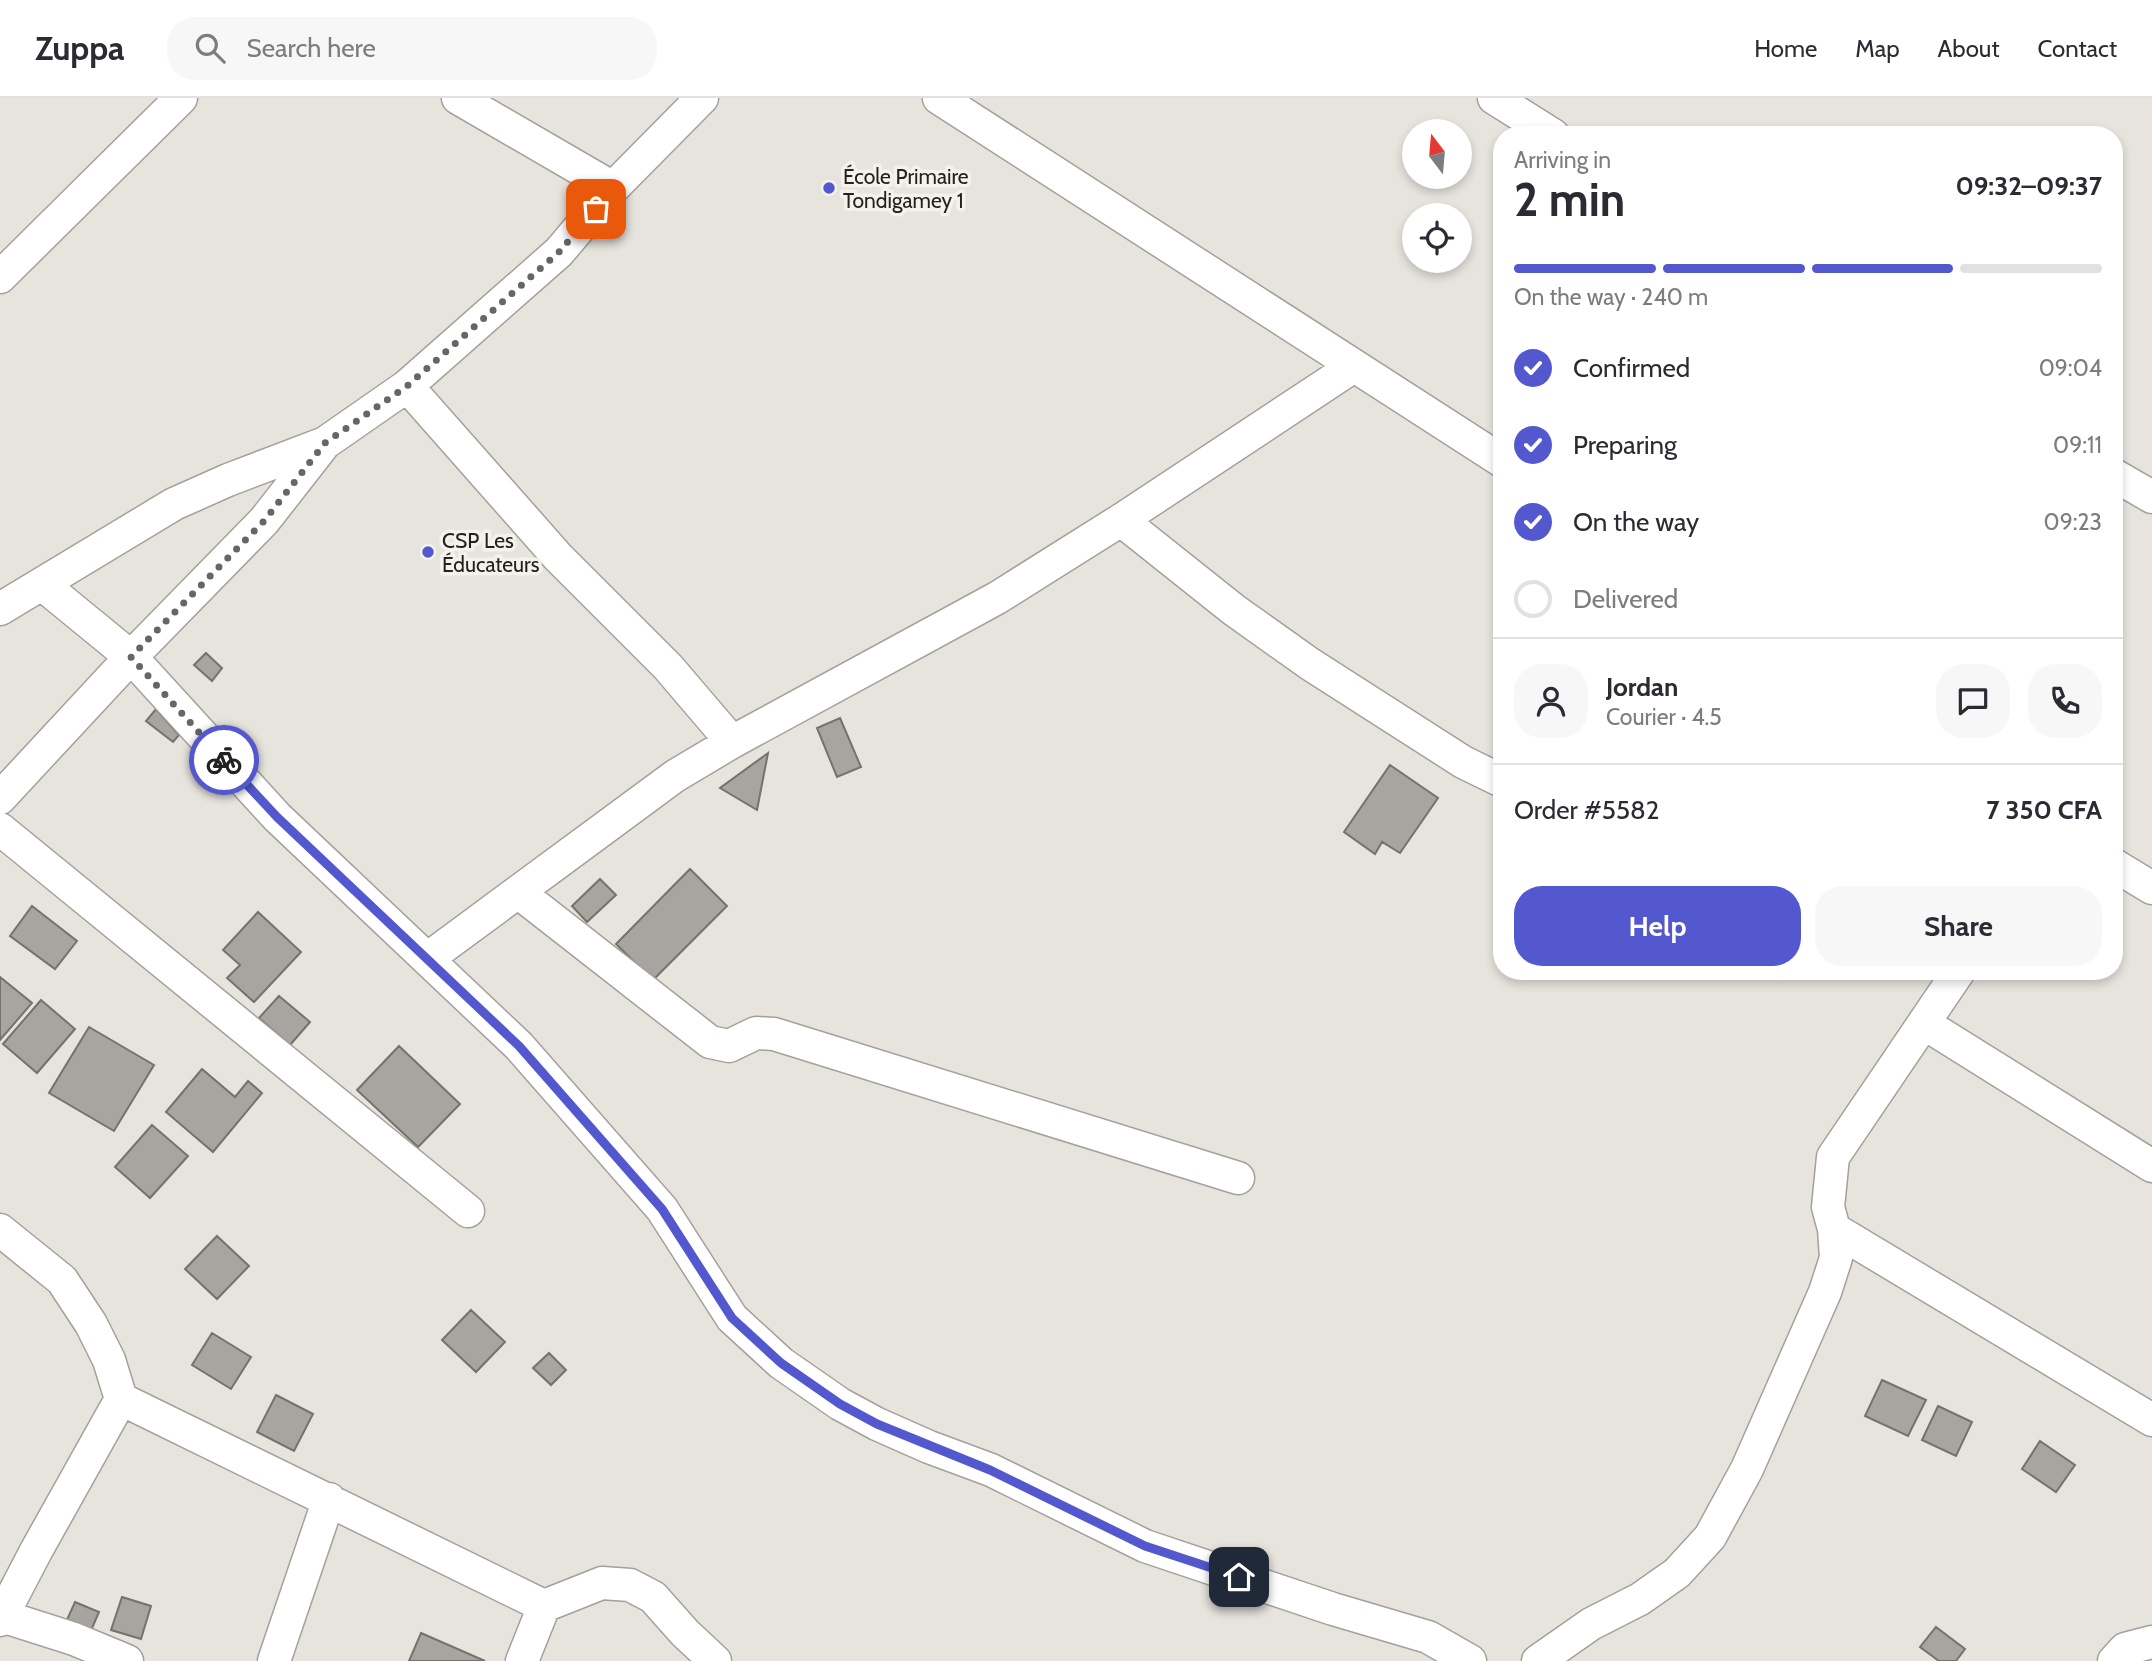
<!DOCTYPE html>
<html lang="en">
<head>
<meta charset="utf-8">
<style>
	:root { --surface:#fff; --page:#f7f7f7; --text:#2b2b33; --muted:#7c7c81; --line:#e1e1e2; --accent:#5458cf }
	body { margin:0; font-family:Cabin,sans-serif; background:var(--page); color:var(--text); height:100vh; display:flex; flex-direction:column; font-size:26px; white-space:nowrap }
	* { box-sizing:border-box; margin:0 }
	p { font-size:23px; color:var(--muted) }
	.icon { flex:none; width:38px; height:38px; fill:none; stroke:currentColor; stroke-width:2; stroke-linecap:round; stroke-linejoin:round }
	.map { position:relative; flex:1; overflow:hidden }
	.panel { position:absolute; left:1493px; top:28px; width:630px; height:854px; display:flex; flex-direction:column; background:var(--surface); border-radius:28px; box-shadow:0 4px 10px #0003 }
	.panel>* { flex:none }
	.needle { width:46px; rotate:344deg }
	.tools { position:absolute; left:1402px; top:21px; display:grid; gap:14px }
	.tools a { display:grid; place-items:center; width:70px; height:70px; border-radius:50%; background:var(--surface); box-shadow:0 4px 10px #0003; font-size:35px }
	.pin { position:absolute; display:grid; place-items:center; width:60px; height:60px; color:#fff; margin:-30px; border-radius:14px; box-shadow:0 4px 10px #0006 }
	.courier { position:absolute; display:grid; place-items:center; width:70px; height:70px; margin:-35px; border:5px solid #5458cf; border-radius:50%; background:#fff; color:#222; box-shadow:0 2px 9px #0007 }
	.headline em { font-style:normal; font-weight:700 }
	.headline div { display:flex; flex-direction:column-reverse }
	.headline { display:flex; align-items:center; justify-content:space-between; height:119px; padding:0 21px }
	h1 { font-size:46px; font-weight:700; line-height:52px }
	.bar { display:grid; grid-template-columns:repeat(4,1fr); gap:10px 7px; align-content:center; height:84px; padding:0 21px }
	.bar i { height:9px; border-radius:5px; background:var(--line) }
	.bar .selected { background:var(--accent) }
	.bar p { grid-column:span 4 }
	.line { display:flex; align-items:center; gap:18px; padding:0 21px; border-top:2px solid var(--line) }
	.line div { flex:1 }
	.round { display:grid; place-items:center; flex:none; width:74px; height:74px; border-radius:28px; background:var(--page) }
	ol { padding:0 21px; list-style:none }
	li { display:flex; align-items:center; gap:21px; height:77px }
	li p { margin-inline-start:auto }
	li .icon { padding:7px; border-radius:50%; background:var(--accent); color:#fff; stroke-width:4 }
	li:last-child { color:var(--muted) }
	li i { width:38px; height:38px; border:4px solid var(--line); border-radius:50% }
	.action { display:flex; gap:14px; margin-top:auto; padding:14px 21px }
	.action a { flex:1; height:80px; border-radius:28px; background:var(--accent); color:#fff; font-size:28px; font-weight:700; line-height:80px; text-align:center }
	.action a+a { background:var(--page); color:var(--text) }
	header { display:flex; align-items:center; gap:42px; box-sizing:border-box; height:98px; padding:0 35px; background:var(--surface); border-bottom:2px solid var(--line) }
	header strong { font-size:33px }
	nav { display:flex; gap:38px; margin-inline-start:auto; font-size:24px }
	.search { width:490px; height:63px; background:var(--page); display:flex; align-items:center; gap:18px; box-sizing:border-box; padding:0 24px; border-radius:28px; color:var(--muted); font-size:26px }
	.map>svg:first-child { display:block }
</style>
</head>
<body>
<header>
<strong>Zuppa</strong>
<div class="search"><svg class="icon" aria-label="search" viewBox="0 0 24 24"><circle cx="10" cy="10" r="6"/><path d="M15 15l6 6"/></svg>Search here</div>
<nav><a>Home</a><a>Map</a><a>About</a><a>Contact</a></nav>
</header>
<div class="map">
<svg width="2152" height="1563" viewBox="0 0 2152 1563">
	<rect width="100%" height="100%" fill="#e7e4de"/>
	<!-- building -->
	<path fill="#a8a49f" stroke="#75726c" stroke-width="2" d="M206 555 222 570 212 583 194 567Z
		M156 611 179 637 173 644 146 623Z
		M840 620 861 669 837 679 817 630Z
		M768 655 757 712 720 690Z
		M1390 667 1438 700 1400 755 1382 744 1375 756 1344 734Z
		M690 771 727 808 653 882 616 846Z
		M600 781 616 797 587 824 572 808Z
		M32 808 77 843 55 871 10 838Z
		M258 814 301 854 254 904 227 880 240 867 223 852Z
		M0 879 32 905 0 942Z
		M279 898 310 924 290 947 259 920Z
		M41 902 75 931 37 975 3 946Z
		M89 929 154 967 114 1033 49 995Z
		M399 948 460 1006 418 1049 357 992Z
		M202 971 235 999 248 983 262 995 213 1054 166 1014Z
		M152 1027 188 1058 150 1100 115 1069Z
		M217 1138 249 1168 217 1201 185 1171Z
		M471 1212 505 1244 476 1274 442 1242Z
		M212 1235 251 1259 231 1291 192 1267Z
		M549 1255 566 1272 551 1287 533 1270Z
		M1882 1282 1926 1302 1908 1338 1865 1318Z
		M276 1297 313 1316 294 1353 257 1334Z
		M1938 1308 1972 1324 1956 1358 1922 1342Z
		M2040 1343 2075 1367 2056 1394 2022 1371Z
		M122 1499 151 1508 141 1541 111 1532Z
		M75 1504 99 1514 90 1535 66 1524Z
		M1936 1529 1965 1551 1956 1563H1939L1920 1549Z
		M421 1535 485 1563H409Z"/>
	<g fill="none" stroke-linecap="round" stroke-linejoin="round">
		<defs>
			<path id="minor" d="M458 0 613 90
				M939 0 1502 363
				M1494 0 1553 37
				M0 179 181 0
				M407 288 558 459 668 569 732 644
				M2114 377 2152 399
				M1121 422 1234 512 1310 566 1463 664 1502 683
				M43 487 131 559 277 719 519 948 662 1111 732 1220 781 1265 840 1306 877 1326 929 1349 991 1372 1145 1448 1333 1511 1428 1539 1470 1563
				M0 511 174 406 228 382 325 345
				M0 700 131 559 264 423 325 345 407 288 559 154 613 90 702 0
				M0 731 468 1113
				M2114 767 2152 790
				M518 794 710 944 729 948 756 935 774 936 1238 1080
				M427 861 675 678 732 644 997 500 1121 422 1354 268
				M1925 926 2152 1068
				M1834 1131 2152 1322
				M0 1132 62 1182 91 1226 109 1262 121 1301 544 1508
				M2 1518 74 1541 127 1563
				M0 1522 36 1453 121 1301
				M274 1563 329 1401
				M522 1563 544 1508 602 1485 630 1487 653 1499 685 1535 715 1563
				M1538 1563 1591 1526 1640 1501 1677 1475 1710 1439 1747 1371 1825 1194 1836 1160 1834 1131 1828 1109 1833 1059 1959 873
				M2114 1563 2125 1551 2152 1544"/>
		</defs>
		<!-- minor casing -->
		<use href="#minor" stroke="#a4a09b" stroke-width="35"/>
		<!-- minor -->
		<use href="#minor" stroke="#fff" stroke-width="32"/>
	</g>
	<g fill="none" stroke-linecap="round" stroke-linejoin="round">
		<!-- done -->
		<path stroke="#686662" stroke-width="7" stroke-dasharray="0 12.6" d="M224 662 131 559 264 423 325 345 407 288 559 154 596 111"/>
		<!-- route -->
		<path stroke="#5458cf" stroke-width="9" d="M224 662 277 719 519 948 662 1111 732 1220 781 1265 840 1306 877 1326 990 1372 1145 1448 1239 1479"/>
	</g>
	<!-- markers -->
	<g fill="#5458cf" stroke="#f5f1eb" stroke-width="2.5">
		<circle cx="829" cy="90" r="7"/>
		<circle cx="428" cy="454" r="7"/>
	</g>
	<g text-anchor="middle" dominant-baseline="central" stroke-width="7" stroke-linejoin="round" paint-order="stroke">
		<!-- poi labels -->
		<g font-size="21" fill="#232220" stroke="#f5f1eb" text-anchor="start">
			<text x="843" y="78">École Primaire<tspan x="843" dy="24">Tondigamey 1</tspan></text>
			<text x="442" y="442">CSP Les<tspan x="442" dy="24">Éducateurs</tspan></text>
		</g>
	</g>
</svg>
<div class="tools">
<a><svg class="needle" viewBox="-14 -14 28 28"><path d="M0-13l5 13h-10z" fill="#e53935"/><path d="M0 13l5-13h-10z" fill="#7c7c81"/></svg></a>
<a><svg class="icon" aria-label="locate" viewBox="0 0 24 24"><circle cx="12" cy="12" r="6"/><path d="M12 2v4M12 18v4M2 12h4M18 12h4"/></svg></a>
</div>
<div class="pin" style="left:596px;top:111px;background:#ea580c"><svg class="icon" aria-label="bag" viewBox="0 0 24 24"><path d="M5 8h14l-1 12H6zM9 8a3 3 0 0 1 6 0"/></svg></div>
<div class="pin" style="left:1239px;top:1479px;background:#1f2937"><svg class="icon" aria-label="home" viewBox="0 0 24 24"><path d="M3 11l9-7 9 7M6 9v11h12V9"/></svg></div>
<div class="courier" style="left:224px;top:662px"><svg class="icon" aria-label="bike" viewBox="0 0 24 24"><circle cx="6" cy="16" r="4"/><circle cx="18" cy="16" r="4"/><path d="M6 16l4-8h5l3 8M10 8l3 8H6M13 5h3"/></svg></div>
<section class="panel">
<div class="headline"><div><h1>2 min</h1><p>Arriving in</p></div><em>09:32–09:37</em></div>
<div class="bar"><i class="selected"></i><i class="selected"></i><i class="selected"></i><i></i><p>On the way · 240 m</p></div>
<ol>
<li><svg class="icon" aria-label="check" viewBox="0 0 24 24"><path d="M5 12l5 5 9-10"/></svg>Confirmed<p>09:04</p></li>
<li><svg class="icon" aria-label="check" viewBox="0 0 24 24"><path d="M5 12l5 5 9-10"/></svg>Preparing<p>09:11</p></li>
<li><svg class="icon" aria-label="check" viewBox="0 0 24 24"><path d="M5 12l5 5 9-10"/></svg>On the way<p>09:23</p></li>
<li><i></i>Delivered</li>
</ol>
<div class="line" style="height:126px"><a class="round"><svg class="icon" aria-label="person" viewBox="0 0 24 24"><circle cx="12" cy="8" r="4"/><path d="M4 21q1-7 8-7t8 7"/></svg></a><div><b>Jordan</b><p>Courier · 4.5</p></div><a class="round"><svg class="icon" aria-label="chat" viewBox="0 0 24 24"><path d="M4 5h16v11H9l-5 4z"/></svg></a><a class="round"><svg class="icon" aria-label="phone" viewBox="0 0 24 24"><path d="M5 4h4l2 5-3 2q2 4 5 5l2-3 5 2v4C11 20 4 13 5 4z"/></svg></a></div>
<div class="line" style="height:91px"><div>Order #5582</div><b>7 350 CFA</b></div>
<div class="action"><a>Help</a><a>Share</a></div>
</section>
</div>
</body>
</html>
